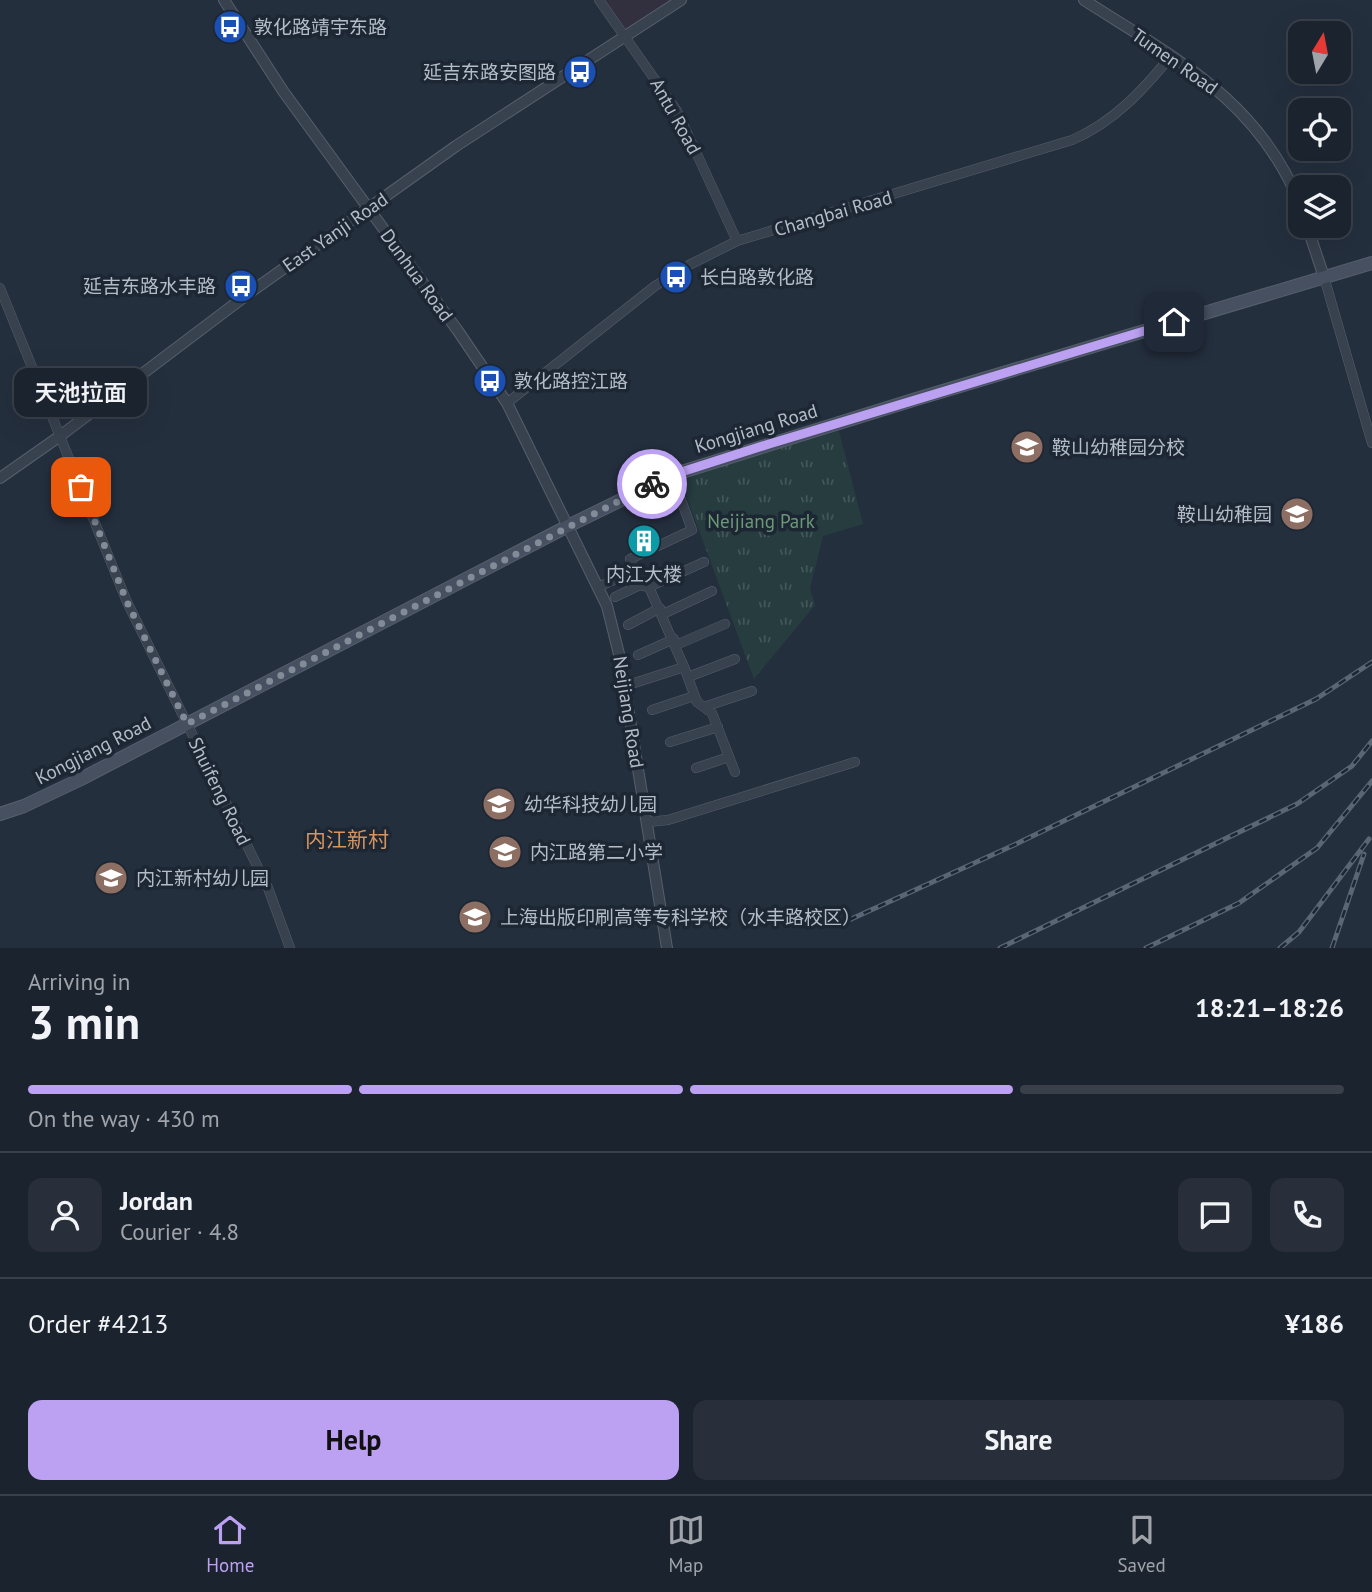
<!DOCTYPE html>
<html lang="en">
<head>
<meta charset="utf-8">
<style>
	:root { --surface:#1b232e; --page:#282f3a; --text:#f1f3f6; --muted:#a0a4aa; --line:#39404a; --accent:#bca0f2 }
	body { margin:0; font-family:"PT Sans","Noto Sans SC",sans-serif; background:var(--page); color:var(--text); height:100vh; display:flex; flex-direction:column; font-size:26px; white-space:nowrap }
	* { box-sizing:border-box; margin:0 }
	p { font-size:23px; color:var(--muted) }
	.icon { flex:none; width:38px; height:38px; fill:none; stroke:currentColor; stroke-width:2; stroke-linecap:round; stroke-linejoin:round }
	.map { position:relative; height:948px; overflow:hidden }
	.sheet { display:flex; flex-direction:column; background:var(--surface); flex:1 }
	.sheet>* { flex:none }
	.needle { width:46px; rotate:10deg }
	.buttons { position:absolute; left:1288px; top:21px; display:grid; gap:14px }
	.buttons a { display:grid; place-items:center; width:63px; height:63px; border-radius:14px; background:var(--surface); box-shadow:0 7px 28px #0002,0 0 0 2px var(--line); font-size:35px }
	.pin { position:absolute; display:grid; place-items:center; width:60px; height:60px; color:#fff; margin:-30px; border-radius:14px; box-shadow:0 4px 10px #0006 }
	.courier { position:absolute; display:grid; place-items:center; width:70px; height:70px; margin:-35px; border:5px solid #bca0f2; border-radius:50%; background:#fff; color:#222; box-shadow:0 2px 9px #0007 }
	.bubble { position:absolute; height:49px; border-radius:14px; background:var(--surface); box-shadow:0 7px 28px #0002,0 0 0 2px var(--line); font-size:23px; font-weight:600; line-height:49px; text-align:center }
	.headline em { font-style:normal; font-weight:600 }
	.headline div { display:flex; flex-direction:column-reverse }
	.headline { display:flex; align-items:center; justify-content:space-between; height:119px; padding:0 28px }
	h1 { font-size:46px; font-weight:600; line-height:52px }
	.bar { display:grid; grid-template-columns:repeat(4,1fr); gap:10px 7px; align-content:center; height:84px; padding:0 28px }
	.bar i { height:9px; border-radius:5px; background:var(--line) }
	.bar .selected { background:var(--accent) }
	.bar p { grid-column:span 4 }
	.line { display:flex; align-items:center; gap:18px; padding:0 28px; border-top:2px solid var(--line) }
	.line div { flex:1 }
	.round { display:grid; place-items:center; flex:none; width:74px; height:74px; border-radius:14px; background:var(--page) }
	.primary-button { display:flex; gap:14px; margin-top:auto; padding:14px 28px }
	.primary-button a { flex:1; height:80px; border-radius:14px; background:var(--accent); color:#111; font-size:28px; font-weight:600; line-height:80px; text-align:center }
	.primary-button a+a { background:var(--page); color:var(--text) }
	.dock { display:flex; justify-content:space-around; align-items:center; height:98px; border-top:2px solid var(--line); background:var(--surface); font-size:19px; color:var(--muted) }
	.dock a { display:grid; justify-items:center; gap:4px }
	.dock .selected { color:var(--accent) }
	.map>svg:first-child { display:block }
</style>
</head>
<body>
<div class="map">
<svg width="1372" height="948" viewBox="0 0 1372 948">
	<defs>
		<pattern id="park-tufts" width="24" height="20" patternUnits="userSpaceOnUse" patternTransform="scale(1.75)"><rect width="24" height="20" fill="#263c3f"/><path d="M3 7l-1-3M5 7V3M7 7l1-3M15 17l-1-3M17 17v-4M19 17l1-3" fill="none" stroke="#435659"/></pattern>
	</defs>
	<rect width="100%" height="100%" fill="#242f3e"/>
	<!-- medical -->
	<path fill="#32303f" d="M604 0H674L625 30Z"/>
	<!-- park -->
	<path fill="url(#park-tufts)" d="M839 431 863 524 823 536 810 588 815 605 754 679 680 479Z"/>
	<g fill="none" stroke-linecap="round" stroke-linejoin="round">
		<defs>
			<path id="minor" d="M599 0 677 111 737 241
				M1324 277 1372 443
				M0 288 127 602 268 888 290 948
				M507 403 655 286 689 265 737 241 1072 140C1114 122 1143 90 1171 56
				M598 587 634 571 630 559 692 530 672 475
				M649 587 704 562
				M615 597 640 585 649 587 684 667 625 686
				M663 614 712 591
				M628 625 660 608
				M676 645 725 624
				M638 655 674 639
				M684 667 697 702 712 713 735 772
				M688 677 735 659
				M704 707 752 691
				M652 710 694 696
				M670 742 718 727
				M696 768 729 757
				M647 822 668 820 855 762"/>
			<path id="tertiary" d="M224 0 283 91 458 331 507 403 607 606 620 658 667 948
				M1084 0C1174 58 1258 99 1300 204
				M1307 226 1324 277
				M0 478 60 436 248 294 456 146 681 0"/>
			<path id="secondary" d="M0 814 24 806 81 779 568 526 672 475 913 400 1372 263"/>
		</defs>
		<!-- minor casing -->
		<use href="#minor" stroke="#565f6c" stroke-width="10"/>
		<!-- tertiary casing -->
		<use href="#tertiary" stroke="#565f6c" stroke-width="12"/>
		<!-- secondary casing -->
		<use href="#secondary" stroke="#565f6c" stroke-width="14"/>
		<!-- minor -->
		<use href="#minor" stroke="#38414e" stroke-width="9"/>
		<!-- tertiary -->
		<use href="#tertiary" stroke="#38414e" stroke-width="10"/>
		<!-- secondary -->
		<use href="#secondary" stroke="#465061" stroke-width="12"/>
		<defs>
			<path id="rail" d="M849 920 1014 845 1316 699 1372 662
				M1000 948 1297 804 1352 766 1372 741
				M1146 948 1239 903 1317 848 1372 781
				M1280 948 1299 932 1369 839
				M1332 948 1364 854"/>
		</defs>
		<!-- rail casing -->
		<use href="#rail" stroke="#5a6575" stroke-width="5"/>
		<!-- rail -->
		<use href="#rail" stroke="#1d2633" stroke-width="2.5" stroke-dasharray="8" stroke-linecap="butt"/>
	</g>
	<g fill="none" stroke-linecap="round" stroke-linejoin="round">
		<!-- done -->
		<path stroke="#828b98" stroke-width="7" stroke-dasharray="0 12.6" d="M81 487 127 602 187 724 652 484"/>
		<!-- route -->
		<path stroke="#bca0f2" stroke-width="9" d="M652 484 672 475 769 444 1174 322"/>
	</g>
	<!-- icons -->
	<defs>
		<symbol id="bus-disc" viewBox="-11 -11 22 22"><circle r="9.5" fill="#1a4fb4" stroke="#1d2633"/><path d="M-5-6H5V4H4V6H2V4H-2V6H-4V4H-5ZM-3.5-4V0h7V-4ZM-3.5 1.2v1.5H-2V1.2ZM2 1.2v1.5H3.5V1.2Z" fill="#fff"/></symbol>
		<symbol id="school-disc" viewBox="-11 -11 22 22"><circle r="9.5" fill="#8d6e63" stroke="#1d2633"/><path d="M0-5L7-2L0 1L-7-2ZM-4 1L0 2.5L4 1V4Q0 6-4 4Z" fill="#fff"/></symbol>
		<symbol id="building-disc" viewBox="-11 -11 22 22"><circle r="9.5" fill="#0f9aa8" stroke="#1d2633"/><path d="M-4-6H4V6H1V3H-1V6H-4ZM-2.5-4.3h1.7v1.8h-1.7ZM.8-4.3h1.7v1.8H.8ZM-2.5-1h1.7V.8h-1.7ZM.8-1h1.7V.8H.8Z" fill="#fff"/></symbol>
		<symbol id="university-disc" viewBox="-11 -11 22 22"><circle r="9.5" fill="#8d6e63" stroke="#1d2633"/><path d="M0-5L7-2L0 1L-7-2ZM-4 1L0 2.5L4 1V4Q0 6-4 4Z" fill="#fff"/></symbol>
	</defs>
	<g fill-rule="evenodd">
		<use href="#bus-disc" x="211" y="8" width="38" height="38"/>
		<use href="#bus-disc" x="561" y="53" width="38" height="38"/>
		<use href="#bus-disc" x="657" y="258" width="38" height="38"/>
		<use href="#bus-disc" x="222" y="267" width="38" height="38"/>
		<use href="#bus-disc" x="471" y="362" width="38" height="38"/>
		<use href="#school-disc" x="1008" y="428" width="38" height="38"/>
		<use href="#school-disc" x="1278" y="495" width="38" height="38"/>
		<use href="#building-disc" x="625" y="522" width="38" height="38"/>
		<use href="#school-disc" x="480" y="785" width="38" height="38"/>
		<use href="#school-disc" x="486" y="833" width="38" height="38"/>
		<use href="#school-disc" x="92" y="859" width="38" height="38"/>
		<use href="#university-disc" x="456" y="898" width="38" height="38"/>
	</g>
	<g text-anchor="middle" dominant-baseline="central" stroke-width="7" stroke-linejoin="round" paint-order="stroke">
		<!-- poi labels -->
		<g font-size="19" fill="#b4bcc9" stroke="#1d2633" text-anchor="start">
			<text x="254" y="27">敦化路靖宇东路</text>
			<text x="556" y="72" text-anchor="end">延吉东路安图路</text>
			<text x="700" y="277">长白路敦化路</text>
			<text x="216" y="286" text-anchor="end">延吉东路水丰路</text>
			<text x="514" y="381">敦化路控江路</text>
			<text x="1052" y="447">鞍山幼稚园分校</text>
			<text x="1272" y="514" text-anchor="end">鞍山幼稚园</text>
			<text x="644" y="574" text-anchor="middle">内江大楼</text>
			<text x="524" y="804">幼华科技幼儿园</text>
			<text x="530" y="852">内江路第二小学</text>
			<text x="136" y="878">内江新村幼儿园</text>
			<text x="500" y="917">上海出版印刷高等专科学校（水丰路校区）</text>
		</g>
		<!-- street labels -->
		<g font-size="19" fill="#b4bcc9" stroke="#1d2633">
			<text transform="translate(1175 61) rotate(35)">Tumen Road</text>
			<text transform="translate(676 116) rotate(61)">Antu Road</text>
			<text transform="translate(833 213) rotate(-16)">Changbai Road</text>
			<text transform="translate(335 232) rotate(-35)">East Yanji Road</text>
			<text transform="translate(417 275) rotate(54)">Dunhua Road</text>
			<text transform="translate(756 428) rotate(-17)">Kongjiang Road</text>
			<text transform="translate(629 712) rotate(81)">Neijiang Road</text>
			<text transform="translate(93 750) rotate(-27)">Kongjiang Road</text>
			<text transform="translate(220 791) rotate(64)">Shuifeng Road</text>
		</g>
		<!-- park labels -->
		<g font-size="19" fill="#6b9a76" stroke="#1d2633">
			<text x="761" y="521">Neijiang Park</text>
		</g>
		<!-- neighbourhood labels -->
		<g font-size="21" fill="#d59563" stroke="#1d2633">
			<text x="347" y="839">内江新村</text>
		</g>
	</g>
</svg>
<div class="buttons">
<a><svg class="needle" viewBox="-14 -14 28 28"><path d="M0-13l5 13h-10z" fill="#e53935"/><path d="M0 13l5-13h-10z" fill="#a0a4aa"/></svg></a>
<a><svg class="icon" aria-label="locate" viewBox="0 0 24 24"><circle cx="12" cy="12" r="6"/><path d="M12 2v4M12 18v4M2 12h4M18 12h4"/></svg></a>
<a><svg class="icon" aria-label="layers" viewBox="0 0 24 24"><path d="M12 4l9 5-9 5-9-5zM3 14l9 5 9-5"/></svg></a>
</div>
<div class="pin" style="left:81px;top:487px;background:#ea580c"><svg class="icon" aria-label="bag" viewBox="0 0 24 24"><path d="M5 8h14l-1 12H6zM9 8a3 3 0 0 1 6 0"/></svg></div>
<div class="pin" style="left:1174px;top:322px;background:#1f2937"><svg class="icon" aria-label="home" viewBox="0 0 24 24"><path d="M3 11l9-7 9 7M6 9v11h12V9"/></svg></div>
<div class="courier" style="left:652px;top:484px"><svg class="icon" aria-label="bike" viewBox="0 0 24 24"><circle cx="6" cy="16" r="4"/><circle cx="18" cy="16" r="4"/><path d="M6 16l4-8h5l3 8M10 8l3 8H6M13 5h3"/></svg></div>
<div class="bubble" style="left:14px;top:368px;width:133px">天池拉面</div>
</div>
<section class="sheet">
<div class="headline"><div><h1>3 min</h1><p>Arriving in</p></div><em>18:21–18:26</em></div>
<div class="bar"><i class="selected"></i><i class="selected"></i><i class="selected"></i><i></i><p>On the way · 430 m</p></div>
<div class="line" style="height:126px"><a class="round"><svg class="icon" aria-label="person" viewBox="0 0 24 24"><circle cx="12" cy="8" r="4"/><path d="M4 21q1-7 8-7t8 7"/></svg></a><div><b>Jordan</b><p>Courier · 4.8</p></div><a class="round"><svg class="icon" aria-label="chat" viewBox="0 0 24 24"><path d="M4 5h16v11H9l-5 4z"/></svg></a><a class="round"><svg class="icon" aria-label="phone" viewBox="0 0 24 24"><path d="M5 4h4l2 5-3 2q2 4 5 5l2-3 5 2v4C11 20 4 13 5 4z"/></svg></a></div>
<div class="line" style="height:91px"><div>Order #4213</div><b>¥186</b></div>
<div class="primary-button"><a>Help</a><a>Share</a></div>
</section>
<nav class="dock">
<a class="selected"><svg class="icon" aria-label="home" viewBox="0 0 24 24"><path d="M3 11l9-7 9 7M6 9v11h12V9"/></svg>Home</a>
<a><svg class="icon" aria-label="map" viewBox="0 0 24 24"><path d="M3 6l6-2 6 2 6-2v14l-6 2-6-2-6 2zM9 4v14M15 6v14"/></svg>Map</a>
<a><svg class="icon" aria-label="saved" viewBox="0 0 24 24"><path d="M7 4h10v16l-5-4-5 4z"/></svg>Saved</a>
</nav>
</body>
</html>
